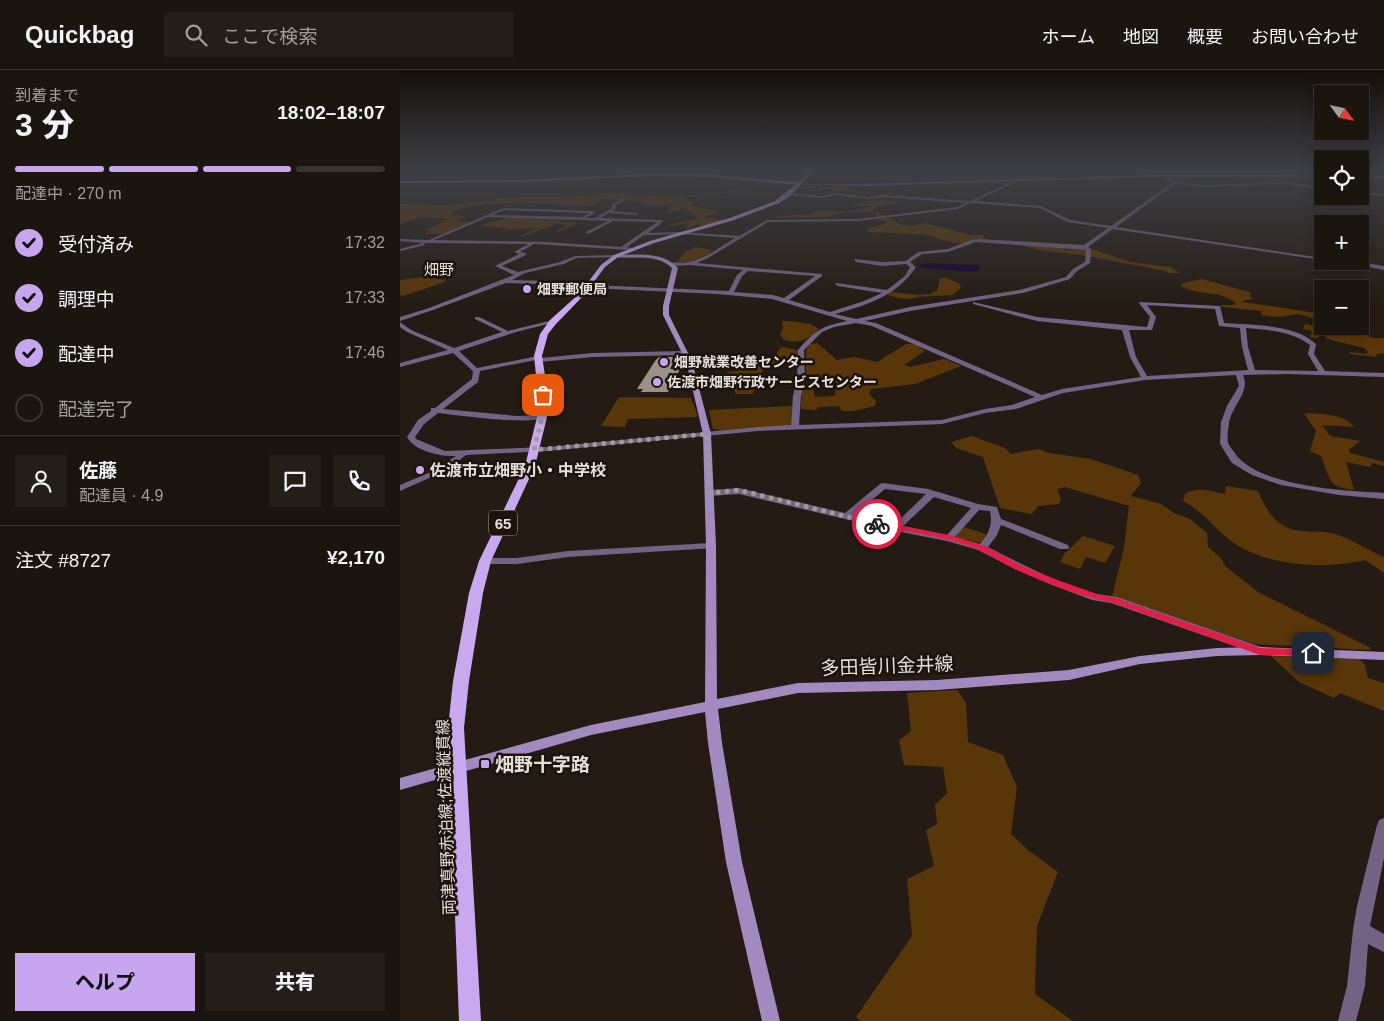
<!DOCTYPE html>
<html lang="ja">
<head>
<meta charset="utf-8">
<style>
	:root { --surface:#1b150f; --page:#241e18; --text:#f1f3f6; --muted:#a09f9e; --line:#39342f; --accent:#c7a6ef }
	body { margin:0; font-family:Helvetica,"Noto Sans JP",sans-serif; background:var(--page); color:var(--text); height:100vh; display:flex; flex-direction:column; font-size:19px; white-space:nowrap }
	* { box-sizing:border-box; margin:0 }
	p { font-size:16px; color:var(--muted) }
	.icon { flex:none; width:28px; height:28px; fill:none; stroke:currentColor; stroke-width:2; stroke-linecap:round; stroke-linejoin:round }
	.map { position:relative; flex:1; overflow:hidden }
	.panel { display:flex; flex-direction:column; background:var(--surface); width:400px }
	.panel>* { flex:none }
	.needle { width:32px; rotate:123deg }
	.controls { position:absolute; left:914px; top:15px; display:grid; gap:10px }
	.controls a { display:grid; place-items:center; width:55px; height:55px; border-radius:0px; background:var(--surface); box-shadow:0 2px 12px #0003,0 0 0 1px var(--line); font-size:25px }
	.pin { position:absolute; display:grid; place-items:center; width:42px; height:42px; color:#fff; margin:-21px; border-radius:10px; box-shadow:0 2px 8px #0006 }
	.courier { position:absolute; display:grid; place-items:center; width:50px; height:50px; margin:-25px; border:4px solid #e11d48; border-radius:50%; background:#fff; color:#222; box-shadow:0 1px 6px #0007 }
	.headline em { font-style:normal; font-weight:800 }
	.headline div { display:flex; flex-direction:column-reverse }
	.headline { display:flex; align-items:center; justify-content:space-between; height:85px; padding:0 15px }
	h1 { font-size:32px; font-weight:800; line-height:38px }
	.bar { display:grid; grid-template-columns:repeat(4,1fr); gap:8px 5px; align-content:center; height:60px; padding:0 15px }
	.bar i { height:6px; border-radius:4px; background:var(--line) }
	.bar .current { background:var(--accent) }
	.bar p { grid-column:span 4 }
	.line { display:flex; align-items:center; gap:12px; padding:0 15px; border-top:1px solid var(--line) }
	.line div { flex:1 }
	.round { display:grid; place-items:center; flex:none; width:52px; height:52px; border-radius:0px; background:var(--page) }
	ol { padding:0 15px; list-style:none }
	li { display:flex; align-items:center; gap:15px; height:55px }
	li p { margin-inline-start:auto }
	li .icon { padding:5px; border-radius:50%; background:var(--accent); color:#111; stroke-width:4 }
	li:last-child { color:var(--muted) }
	li i { width:28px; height:28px; border:2px solid var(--line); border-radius:50% }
	.cta { display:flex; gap:10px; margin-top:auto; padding:10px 15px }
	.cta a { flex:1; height:58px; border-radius:0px; background:var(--accent); color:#111; font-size:20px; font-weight:800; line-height:58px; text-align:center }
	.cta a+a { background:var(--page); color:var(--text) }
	header { display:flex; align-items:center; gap:30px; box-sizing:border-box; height:70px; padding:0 25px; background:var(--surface); border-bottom:1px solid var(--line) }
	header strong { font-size:24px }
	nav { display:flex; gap:28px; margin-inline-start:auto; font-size:18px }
	.search { width:350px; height:45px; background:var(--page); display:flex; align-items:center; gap:12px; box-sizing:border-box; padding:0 18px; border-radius:0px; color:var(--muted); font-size:19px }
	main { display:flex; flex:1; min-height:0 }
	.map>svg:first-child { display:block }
</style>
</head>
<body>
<header>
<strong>Quickbag</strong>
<div class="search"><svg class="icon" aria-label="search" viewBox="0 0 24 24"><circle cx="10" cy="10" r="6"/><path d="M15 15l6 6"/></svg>ここで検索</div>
<nav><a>ホーム</a><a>地図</a><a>概要</a><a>お問い合わせ</a></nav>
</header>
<main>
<section class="panel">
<div class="headline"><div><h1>3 分</h1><p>到着まで</p></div><em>18:02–18:07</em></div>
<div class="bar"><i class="current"></i><i class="current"></i><i class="current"></i><i></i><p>配達中 · 270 m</p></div>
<ol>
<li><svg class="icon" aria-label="check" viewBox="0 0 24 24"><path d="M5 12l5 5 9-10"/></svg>受付済み<p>17:32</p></li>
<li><svg class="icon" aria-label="check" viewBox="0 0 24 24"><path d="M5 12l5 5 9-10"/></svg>調理中<p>17:33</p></li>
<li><svg class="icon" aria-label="check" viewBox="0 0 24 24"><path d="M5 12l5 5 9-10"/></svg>配達中<p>17:46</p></li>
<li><i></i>配達完了</li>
</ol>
<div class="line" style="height:90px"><a class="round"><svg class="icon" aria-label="person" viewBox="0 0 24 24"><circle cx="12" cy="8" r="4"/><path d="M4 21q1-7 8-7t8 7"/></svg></a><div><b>佐藤</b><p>配達員 · 4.9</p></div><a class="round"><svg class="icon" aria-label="chat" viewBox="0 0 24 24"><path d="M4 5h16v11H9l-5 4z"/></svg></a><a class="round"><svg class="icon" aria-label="phone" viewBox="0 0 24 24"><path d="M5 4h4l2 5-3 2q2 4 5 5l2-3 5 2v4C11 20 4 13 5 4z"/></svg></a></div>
<div class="line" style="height:65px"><div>注文 #8727</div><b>¥2,170</b></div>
<div class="cta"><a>ヘルプ</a><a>共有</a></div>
</section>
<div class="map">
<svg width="984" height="951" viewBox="0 0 984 951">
	<rect width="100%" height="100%" fill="#241c14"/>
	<!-- green -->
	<path fill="#593609" d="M403 116H445L448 117 446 118 484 126 445 121 432 122 436 120 427 118 420 122 414 121 419 118 412 117 397 120Z
		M362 117 364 118 283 128 292 132 290 135 320 142 303 147 327 150 305 156 296 154 290 158H286L288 153 275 156 266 155 299 149 284 138 267 143 271 136 269 135H240L243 132 204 128 199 130 195 135 191 136C166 136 65 126 50 145L67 146 55 151 71 152 42 164H24L31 161 26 160 49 149 22 147 0 154V134L48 135 120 127H157L206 123 269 126 300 125Z
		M476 130 496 131 498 134C488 135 477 134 471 142H479L481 145 488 146 477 147 476 143C460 142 443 140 428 147L376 148 379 146 413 144 416 141H454L472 136H451C458 132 467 132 476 130Z
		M105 148 157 150 162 151 160 152 178 153 158 162 156 161 168 155 157 154 121 167H119L136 158 113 159 99 163 108 158 79 156Z
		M480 148H491L498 154 511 156 526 153 570 165H585L582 169C571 170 563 175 552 173V172C540 170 530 164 517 164 500 163 483 163 466 162L469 158 485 154 486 151 478 150Z
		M621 174 663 175 664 180H696L730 192 770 197 780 203H769L761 200 681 185 638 180 621 175Z
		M296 177 313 180C303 188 291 195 277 191L287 181Z
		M23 207 46 210 42 213 3 226 0 225V210Z
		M540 208H546L559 213 561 218 552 225 518 227C506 231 500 228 487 225L490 222 519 225 530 224 537 221Z
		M802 209 852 223 849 225 853 229 842 231 843 232 916 243 912 248 898 244 880 247 861 245 862 241 822 237 820 235H833L835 233C822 220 798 226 781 216L783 213Z
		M382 251C392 251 411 252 419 259 407 270 400 274 384 270L380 264 383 259Z
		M905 254 922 258H940L974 268H984V283L977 284 976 287 950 284V282L966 284 968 282 964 278 927 269 925 265H921L918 268 910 267 912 261 903 259Z
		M417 273 437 290 454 287 477 292 506 274H515L525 281 504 295 510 297 544 289 561 296 515 314 471 319 469 324 476 331 475 336 454 341H442L439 336 418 337 416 340 401 339 402 321 413 319 415 327 435 326 436 308H406V280L410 274Z
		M381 277 398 280 396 294C368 293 360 295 353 324H336L327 302 348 299 353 293 373 289Z
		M219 327 291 328 298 347 228 349 225 357 201 356Z
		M392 336 391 354 387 356 321 360 313 359 309 340Z
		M904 343C919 344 944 343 954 357L922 355 930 366 960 371 949 380 950 383 984 392V396L972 393 970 397 946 392 954 420C926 417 931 409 921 386L910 381 916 361Z
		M572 366 605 378 611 384 639 379 649 383 691 389 738 405 741 413 731 426 761 434 774 443 790 449 807 463 808 477 821 488 825 496 858 522 971 578 969 580 854 574 712 527 724 477 729 436 665 417 657 419 661 429 659 434 638 436 632 444 600 438 583 387 556 378 551 372Z
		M826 416 858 421C866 441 878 459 901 461 911 462 922 461 931 463 950 467 966 480 984 487V503L965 490C925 500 863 496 830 470 812 456 804 442 783 431L785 424C797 416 811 421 825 424Z
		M564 457 588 465 582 473 557 468 556 465Z
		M683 466 715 476 705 493 686 487 680 499 660 492 665 483Z
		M871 586 960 589 965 595 968 608 984 613V641L940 623 934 628 899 612Z
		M557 620 566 633 568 672 603 685 617 717 611 764 628 780 658 802 637 856 635 924 673 951H461L456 947 512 866 507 809 534 796 526 760 537 754 535 735 547 723 543 697 504 695 499 670 511 661 507 623Z"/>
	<!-- water -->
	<path fill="#17002d" d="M526 193 576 195H579L580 199 575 202 522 198 518 196Z"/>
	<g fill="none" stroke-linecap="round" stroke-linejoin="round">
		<!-- river -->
		<path fill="#17002d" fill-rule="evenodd" d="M216 102H248L245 104 127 111H0V107H127Z
			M273 102H303L434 110 481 109 563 102H889L886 104 571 105 481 113 434 114 276 104Z"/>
	</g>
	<!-- building -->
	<path fill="#9b9086" d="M259 287H276L270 299H280L268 322H241L243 319H237L255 291Z"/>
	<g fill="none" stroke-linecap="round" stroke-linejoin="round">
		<!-- street -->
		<path fill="#726384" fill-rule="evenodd" d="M909 102H920L883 105 885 104Z
			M766 105 775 112 805 115 885 112 922 117V119L885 114 805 117 775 114 716 157 922 188V190L713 159 688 177 691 179 690 193 677 201 670 209 623 223 510 241 465 251 476 253 642 325 662 319 741 307 730 287 722 260 637 251 573 234V232L637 247 747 257 750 247 739 233 740 232 820 236 824 253C851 255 896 254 916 274L914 284 925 301 984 303V307L887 304 843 305C851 322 831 336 829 354 828 359 827 367 828 373 829 376 832 379 834 382 856 417 945 421 984 423V429L939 425 881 415 852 405 832 393 820 374 821 352 827 336 839 316 836 305 745 310 663 323 616 339 585 343 542 354 358 361 147 381 66 385 45 401 0 421V415L31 402 56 386C42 387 14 381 7 367L18 350 31 341V338H35L72 309 73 301 53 283 0 297V293L48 280 7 262 0 257V252L11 260 54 278 102 262 75 249V247H79L108 261 153 250 156 252 116 262 59 281 77 298 138 286 141 288 193 283 285 281 288 283 285 285 193 287 139 292 136 290 80 301 78 312 43 339 117 346 142 345 146 347C133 356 57 345 38 343L24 354 15 367 16 369 45 381 147 377 358 357 391 355 393 326 397 310 398 280C414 261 422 256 447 251L372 229 317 224 189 218 187 216 106 213 33 240 0 251V247L29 238 114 205 95 196 119 184 114 182 128 174 24 173 25 175 0 181V179L23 173 0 171V169L29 170 103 138 194 141 195 143 187 148H195L212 138V134L223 129 224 131 215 135 216 138 212 141 237 143 238 145 208 143 201 148 263 150V152L248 163 282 162 339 166 367 150 458 149 557 137 566 133 482 127 469 129 435 125 422 128 388 125 389 123 422 126 435 123 469 127 482 125 570 131 617 109 618 111 576 131 641 136 670 150 711 156 772 113 765 107ZM571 133 640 138 667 152 708 158 684 175 580 169 571 170 548 179 518 182 506 191 482 192 454 189 456 192 482 196 506 194 510 197 505 206 487 220 436 213 435 214 438 216 482 223 464 231 430 242 389 230 422 206V204L297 193 308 188 368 152 458 151 558 139ZM104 140 189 143 182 147 93 145ZM88 147 208 151 186 162 188 164 213 151 257 152 221 177 147 172 34 170ZM282 164 335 168C321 176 305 189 289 192 282 194 275 191 269 194L272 196 290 195 343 200 337 205 329 221 192 215 190 212 112 210 125 203 164 194 176 188 218 187 216 185 175 186 160 192 118 202 102 196 126 185V183L120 182 134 174 230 180 232 178 227 177 244 165ZM576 172 686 180 685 192 673 199 666 207 620 220 510 237 456 249 435 244C467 235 497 226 516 197L510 192 522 184 548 182ZM348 201 415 206 384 228 373 225 334 222 342 206ZM747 235 815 239 819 256 840 258 842 277 848 300 747 306 736 287 729 260H752L756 247ZM456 253 472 256 635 327 612 335 585 339 542 350 399 355 401 326 405 310 404 280 422 262 434 257ZM846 258C868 260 892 261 910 275L908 284 918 301 855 300 848 277Z
			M960 122 984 124V126L960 124Z
			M939 191H952L984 196V200Z
			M483 413 528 419 578 434 597 437 601 449 668 475 669 477 668 479H660L601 455 597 465 588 477C623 495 659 514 697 524 704 525 710 526 717 527L864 578 866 581 864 584 860 585 711 533 692 530 652 515 615 499 578 480 547 471 496 461 339 424 310 426 305 423 310 420 339 418 445 443 480 414ZM485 419 526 424 494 455 454 445ZM534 427 571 438 547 465 503 456ZM579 440 590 441C593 454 589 464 580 474L555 467Z
			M311 473 315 474 316 476 315 478 168 487 117 494H85L80 491 85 488H117L168 481Z
			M984 748V788L970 856 984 864V882L968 874 965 916 956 951H938L947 916 953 860 957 836 977 755 979 750Z"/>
		<!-- secondary -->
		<path fill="#a28ac0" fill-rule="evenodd" d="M751 105H922V107H751L465 116 398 114H465Z
			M960 106H984V108H960Z
			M216 185C236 185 263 181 278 198L269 236V245L292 291 311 364 316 476 317 629 398 613 537 610 669 600 740 586 817 578 860 577 984 582V590L860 585 817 586 740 594 669 610 537 620 398 623 318 639 322 673 342 792 380 951H362L326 792 308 673 305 642 191 665 0 720V708L191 655 305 632 306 476 303 364 286 291 263 245V236L272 198C258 183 232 189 214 187Z"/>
		<!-- primary -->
		<path fill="#c8a8ee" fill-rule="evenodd" d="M409 102H413L390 126 379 133 334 150 254 173 218 187 205 197 184 225 156 254 148 264 142 286 148 325 147 347 135 396 91 491 83 523 69 611 64 658 81 951H59L48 658 53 611 69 523 79 491 125 396 137 347 138 325 134 286 140 264 150 250 180 223 201 195 214 185 250 171 330 148 375 131 395 115 313 107 252 106 121 112 0 113V111L121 110 252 104 313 105 398 112Z"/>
	</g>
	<!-- sky -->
	<linearGradient id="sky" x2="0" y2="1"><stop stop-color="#140f0b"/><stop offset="0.43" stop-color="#3f4045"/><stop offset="1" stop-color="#3f4045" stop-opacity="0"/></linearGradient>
	<rect width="984" height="235" fill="url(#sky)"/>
	<!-- route -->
	<path fill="#e11d48" d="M477 451 549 465 585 476 622 496 660 511 697 524 716 528 860 578 913 579 918 583 913 586 860 585 711 532C679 527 647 513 617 500 604 494 592 486 579 480 547 466 509 463 475 455L473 454Z"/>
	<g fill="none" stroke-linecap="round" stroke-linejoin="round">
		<!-- done -->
		<path stroke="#a29b95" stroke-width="5" stroke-dasharray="0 9" d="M143 325 142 347 134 380 307 364 310 423 339 420 477 454"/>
	</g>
	<!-- markers -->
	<g fill="#c7a6ef" stroke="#1b130c" stroke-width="2">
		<circle cx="127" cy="219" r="5"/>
		<circle cx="264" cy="292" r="5"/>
		<circle cx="257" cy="312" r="5"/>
		<circle cx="20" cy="400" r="5"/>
		<rect x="80" y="689" width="10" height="10" rx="2.5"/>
	</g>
	<g text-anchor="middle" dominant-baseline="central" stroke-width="5" stroke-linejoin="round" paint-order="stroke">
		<!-- far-poi labels -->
		<g font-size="14" font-weight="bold" fill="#e6e0db" stroke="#1b130c" text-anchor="start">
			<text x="137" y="219">畑野郵便局</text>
			<text x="274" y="292">畑野就業改善センター</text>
			<text x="267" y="312">佐渡市畑野行政サービスセンター</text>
		</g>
		<!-- far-neighbourhood labels -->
		<g font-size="15" fill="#e9ded4" stroke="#1b130c">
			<text x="39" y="199">畑野</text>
		</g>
		<!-- shield labels -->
		<rect fill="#1b130c" stroke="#a9a29d" stroke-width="1" x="89" y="440.5" width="28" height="25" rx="4"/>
		<g font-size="15" font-weight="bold" fill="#e6e0db">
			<text x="103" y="453">65</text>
		</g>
		<!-- poi labels -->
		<g font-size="16" font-weight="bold" fill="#e6e0db" stroke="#1b130c" text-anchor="start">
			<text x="30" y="400">佐渡市立畑野小・中学校</text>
		</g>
		<!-- street labels -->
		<g font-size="16" fill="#e6e0db" stroke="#1b130c">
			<text transform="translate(46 747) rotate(-92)">両津真野赤泊線;佐渡縦貫線</text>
		</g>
		<!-- near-street labels -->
		<g font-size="19" fill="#e6e0db" stroke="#1b130c">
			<text transform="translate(487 596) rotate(-2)">多田皆川金井線</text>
		</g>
		<!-- near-poi labels -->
		<g font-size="19" font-weight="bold" fill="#e6e0db" stroke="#1b130c" text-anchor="start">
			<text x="95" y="694">畑野十字路</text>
		</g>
	</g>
</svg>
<div class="controls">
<a><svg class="needle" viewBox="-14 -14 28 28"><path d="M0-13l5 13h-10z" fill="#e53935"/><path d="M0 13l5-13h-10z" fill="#a09f9e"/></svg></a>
<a><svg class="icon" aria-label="locate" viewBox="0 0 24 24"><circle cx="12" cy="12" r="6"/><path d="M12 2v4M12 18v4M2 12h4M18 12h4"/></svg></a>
<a>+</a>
<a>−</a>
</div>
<div class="pin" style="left:143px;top:325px;background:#ea580c"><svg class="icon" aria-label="bag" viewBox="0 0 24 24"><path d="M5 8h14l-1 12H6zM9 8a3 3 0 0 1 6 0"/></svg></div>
<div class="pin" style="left:913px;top:583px;background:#1f2937"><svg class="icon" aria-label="home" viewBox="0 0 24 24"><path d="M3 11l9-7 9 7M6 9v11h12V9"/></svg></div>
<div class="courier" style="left:477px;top:454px"><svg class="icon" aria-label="bike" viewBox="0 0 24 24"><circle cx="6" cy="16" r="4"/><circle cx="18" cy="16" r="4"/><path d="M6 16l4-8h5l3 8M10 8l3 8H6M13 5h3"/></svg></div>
</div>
</main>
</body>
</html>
